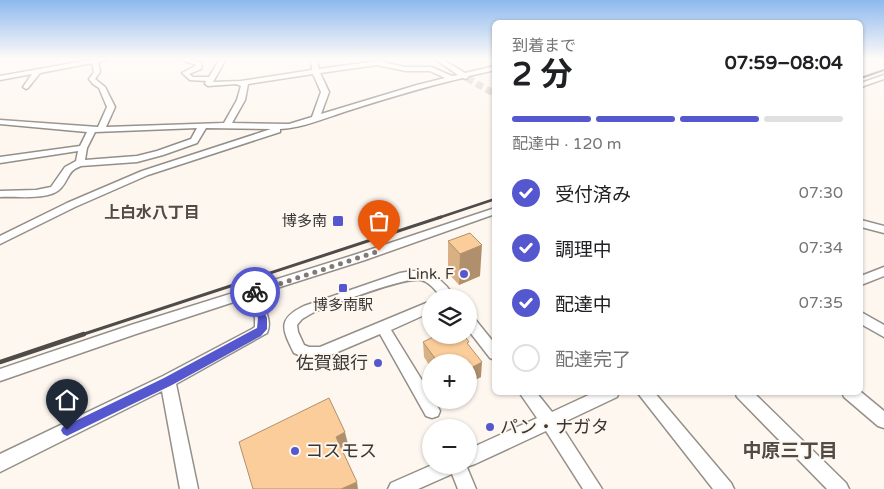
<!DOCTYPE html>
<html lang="ja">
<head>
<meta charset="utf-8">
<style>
	:root { --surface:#fff; --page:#f2f2f2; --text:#202124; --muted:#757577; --line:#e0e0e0; --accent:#5557ce }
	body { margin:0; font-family:"Varela Round","Noto Sans JP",sans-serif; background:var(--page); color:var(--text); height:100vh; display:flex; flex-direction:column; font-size:19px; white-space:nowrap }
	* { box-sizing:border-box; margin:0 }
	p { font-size:16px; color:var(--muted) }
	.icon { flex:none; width:28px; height:28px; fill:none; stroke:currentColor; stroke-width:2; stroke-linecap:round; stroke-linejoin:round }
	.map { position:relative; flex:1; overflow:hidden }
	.drawer { position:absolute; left:492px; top:20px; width:371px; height:375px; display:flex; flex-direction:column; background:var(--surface); border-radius:8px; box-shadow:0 1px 4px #0004 }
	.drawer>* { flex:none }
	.buttons { position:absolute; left:422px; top:289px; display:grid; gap:10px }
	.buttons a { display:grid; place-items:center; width:55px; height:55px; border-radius:50%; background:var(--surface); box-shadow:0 1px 4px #0004; font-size:25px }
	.pin { position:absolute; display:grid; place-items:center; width:42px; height:42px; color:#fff; margin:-51px -21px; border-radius:50% 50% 50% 0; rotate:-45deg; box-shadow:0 0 5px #0007 }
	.pin .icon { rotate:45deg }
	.courier { position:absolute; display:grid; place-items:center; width:50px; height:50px; margin:-25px; border:4px solid #5557ce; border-radius:50%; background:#fff; color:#222; box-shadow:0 1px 6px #0007 }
	.overview em { font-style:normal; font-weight:700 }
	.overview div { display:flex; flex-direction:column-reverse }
	.overview { display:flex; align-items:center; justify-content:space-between; height:85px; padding:0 20px }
	h1 { font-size:32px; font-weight:700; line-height:38px }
	.bar { display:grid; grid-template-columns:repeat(4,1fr); gap:8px 5px; align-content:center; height:60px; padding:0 20px }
	.bar i { height:6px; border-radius:4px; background:var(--line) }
	.bar .active { background:var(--accent) }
	.bar p { grid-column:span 4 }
	ol { padding:0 20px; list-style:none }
	li { display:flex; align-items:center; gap:15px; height:55px }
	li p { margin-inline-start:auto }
	li .icon { padding:5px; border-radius:50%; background:var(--accent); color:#fff; stroke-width:4 }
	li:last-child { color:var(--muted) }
	li i { width:28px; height:28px; border:2px solid var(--line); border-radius:50% }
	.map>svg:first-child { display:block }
</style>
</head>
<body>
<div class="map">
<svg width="884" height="489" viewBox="0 0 884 489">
	<rect width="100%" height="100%" fill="#fef7f0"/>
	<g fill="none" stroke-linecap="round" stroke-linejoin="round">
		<!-- minor-tunnel -->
		<path stroke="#d7d1ca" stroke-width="7" stroke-dasharray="7 4" stroke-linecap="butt" d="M467 78 495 94"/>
		<defs>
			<path id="minor" d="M95 59H110L98 62 100 72 95 79 105 87 115 107 106 127 224 123 237 100 241 86 236 84 208 86 205 84 206 81 190 80 182 73 197 65 177 59H188L202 63 201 69 189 74 193 77H209L220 59H226L213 82 241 81 312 70 311 59H317L319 69 377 61 406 67H431L452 76 458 75 435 59H442L465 73 495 66V70L469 76 466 79 463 78C423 87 385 99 347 111 325 118 303 128 280 129V132L148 175 75 207 0 244V236L67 203 142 171 271 129 206 128 197 143 163 155 137 162 81 166C67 171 70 178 61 188 50 201 16 196 0 197V191L36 190 51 187 65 167 76 161 78 151 0 163V157L80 146 87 132 0 124V120L98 127 107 107 99 88 93 84 89 79 94 72 92 63 40 73 28 88 26 89 23 87 32 74 0 80V76ZM377 65 406 71H430L445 78 417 85 321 114 329 92 320 73ZM313 74 321 92 312 117 289 124 232 123 245 100 248 84ZM197 128 191 139 157 151 137 156 85 160 87 148 95 132Z
				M884 75V79L861 87V83Z
				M495 208V214L365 260 258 294C263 306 273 320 267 333L176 384 198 489H180L162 391 0 472V454L163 376 252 329 255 327V318L246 298 136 334 0 381V369L131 325 357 254Z
				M861 220 884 226V233L861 227Z
				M884 267V276L861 285V276Z
				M412 271C432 271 445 281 455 298H442C436 291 430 282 421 280 405 276 333 305 314 312L302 319 297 325 298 332 304 345 309 347H320L431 301V312L391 330 431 395V400H434L440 411 438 416 432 418 426 416 380 334 321 359H308L294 353C282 329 277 319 304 306L400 273Z
				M861 312 884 325V337L861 324Z
				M469 317 474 318 495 344V360L490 358 469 331Z
				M519 392H536L552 412 595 392H619L617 397 560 424 602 489H583L546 431 475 464 469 466 466 465 476 489H458L452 474 418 489H388L391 483 432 465H469V449L537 418Z
				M637 392H654L731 483 734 489H713Z
				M735 392H753L846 483 849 489H827L737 397Z
				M842 392H861L884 411V428L878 426 844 397Z"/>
		</defs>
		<!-- minor casing -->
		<use href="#minor" stroke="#958f89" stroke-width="3"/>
		<!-- minor -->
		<use href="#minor" fill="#fff" fill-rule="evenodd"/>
		<!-- rail-far3 -->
		<path stroke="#4e4b48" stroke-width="2" d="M861 78 884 70"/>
		<!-- rail-far2 -->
		<path stroke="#4e4b48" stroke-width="2.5" d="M438 218 495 199"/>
		<!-- rail-far1 -->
		<path stroke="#4e4b48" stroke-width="3" d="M81 335 441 217"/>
		<!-- rail -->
		<path stroke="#4e4b48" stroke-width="4.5" d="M0 362 84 334"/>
	</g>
	<!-- wall -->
	<path fill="#d8b084" d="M470 233 480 276 459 285 448 273V241Z
		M423 342 469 345 481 377 469 383V362H431V368L424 357Z"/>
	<!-- shaded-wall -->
	<path fill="#b0906c" d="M482 245 480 276 459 285 460 254Z
		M482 362 481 377 469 383V369Z
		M345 432 348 444 339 449 336 437Z
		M357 482 358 489H341Z"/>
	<!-- building -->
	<path fill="#fbcd9a" stroke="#b0906c" d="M470 233 482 245 460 254 448 241Z
		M437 335H464L469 342 467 343 482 362 469 369V362H434L437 361 423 342Z
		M329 398 345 432 336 437 357 482 341 489H253L239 442Z"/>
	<!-- sky -->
	<linearGradient id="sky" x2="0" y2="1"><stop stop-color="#8db9ee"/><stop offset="0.46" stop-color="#fffbf8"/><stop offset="1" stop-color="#fffbf8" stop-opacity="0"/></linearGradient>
	<rect width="884" height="128" fill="url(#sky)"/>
	<!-- route -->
	<path fill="#5557ce" d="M255 289 259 292 256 295 267 318V329L261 336 172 385 71 434 67 436 63 434 61 430 63 427 164 378 253 330 257 328 258 318 246 294Z"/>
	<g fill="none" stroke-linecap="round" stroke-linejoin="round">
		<!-- done -->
		<path stroke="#7e7a76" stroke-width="5" stroke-dasharray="0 9" d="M255 292 379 251"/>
	</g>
	<!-- markers -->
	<g fill="#5557ce" stroke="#fef7f0" stroke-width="2">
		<rect x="332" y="215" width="12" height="12" rx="2.5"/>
		<circle cx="464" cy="274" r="5"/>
		<rect x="338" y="283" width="10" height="10" rx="2.5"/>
		<circle cx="378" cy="363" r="5"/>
		<circle cx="490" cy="427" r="5"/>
		<circle cx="295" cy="451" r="5"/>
	</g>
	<g text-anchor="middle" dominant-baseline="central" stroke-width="4" stroke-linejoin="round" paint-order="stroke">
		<!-- poi labels -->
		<g font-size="15" fill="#393734" stroke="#fef7f0" text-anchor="end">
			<text x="327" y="221">博多南</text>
			<text x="454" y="274">Link. F</text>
			<text x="343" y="305" text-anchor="middle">博多南駅</text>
		</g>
		<!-- neighbourhood labels -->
		<g font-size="16" font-weight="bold" fill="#514b46" stroke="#fef7f0">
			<text x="152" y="213">上白水八丁目</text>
		</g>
		<!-- near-poi labels -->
		<g font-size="18" fill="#393734" stroke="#fef7f0" text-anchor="start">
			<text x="368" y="363" text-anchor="end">佐賀銀行</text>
			<text x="500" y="427">パン・ナガタ</text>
			<text x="305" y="451">コスモス</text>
		</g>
		<!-- near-neighbourhood labels -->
		<g font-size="19" font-weight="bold" fill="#514b46" stroke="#fef7f0">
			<text x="790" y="451">中原三丁目</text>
		</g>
	</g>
</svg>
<div class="buttons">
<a><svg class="icon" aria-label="layers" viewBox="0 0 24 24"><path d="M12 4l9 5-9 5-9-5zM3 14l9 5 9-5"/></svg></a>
<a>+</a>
<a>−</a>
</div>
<div class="pin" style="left:379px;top:251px;background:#ea580c"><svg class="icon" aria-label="bag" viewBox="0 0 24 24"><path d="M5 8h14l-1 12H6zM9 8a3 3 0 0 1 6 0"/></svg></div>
<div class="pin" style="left:67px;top:430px;background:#1f2937"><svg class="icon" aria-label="home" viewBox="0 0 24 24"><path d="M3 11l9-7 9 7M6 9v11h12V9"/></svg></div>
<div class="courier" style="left:255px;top:292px"><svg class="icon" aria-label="bike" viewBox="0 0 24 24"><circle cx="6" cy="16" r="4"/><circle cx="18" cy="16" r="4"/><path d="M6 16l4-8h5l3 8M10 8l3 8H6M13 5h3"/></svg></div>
<section class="drawer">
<div class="overview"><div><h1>2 分</h1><p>到着まで</p></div><em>07:59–08:04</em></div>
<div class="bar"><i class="active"></i><i class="active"></i><i class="active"></i><i></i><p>配達中 · 120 m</p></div>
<ol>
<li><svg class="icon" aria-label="check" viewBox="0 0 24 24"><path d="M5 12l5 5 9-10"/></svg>受付済み<p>07:30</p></li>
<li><svg class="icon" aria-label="check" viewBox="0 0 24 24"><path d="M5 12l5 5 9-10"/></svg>調理中<p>07:34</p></li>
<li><svg class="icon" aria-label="check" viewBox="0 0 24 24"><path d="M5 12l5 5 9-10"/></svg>配達中<p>07:35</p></li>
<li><i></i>配達完了</li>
</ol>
</section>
</div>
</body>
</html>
